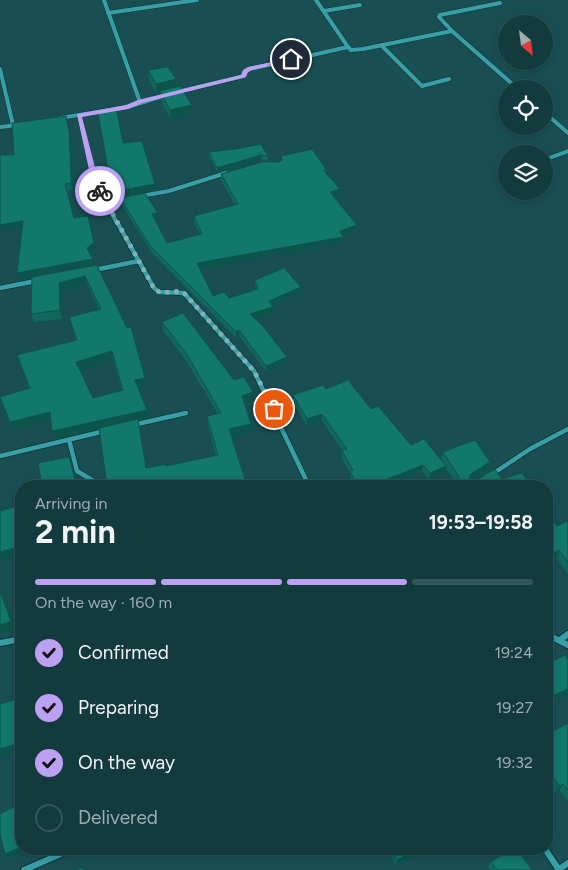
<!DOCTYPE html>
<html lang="en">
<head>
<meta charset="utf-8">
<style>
	:root { --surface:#133b3e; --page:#1c4245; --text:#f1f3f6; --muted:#9dadb0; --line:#325558; --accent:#bca0f2 }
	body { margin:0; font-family:Figtree,sans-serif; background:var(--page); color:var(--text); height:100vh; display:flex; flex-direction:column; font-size:19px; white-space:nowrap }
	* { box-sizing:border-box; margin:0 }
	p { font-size:16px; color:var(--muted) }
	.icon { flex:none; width:28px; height:28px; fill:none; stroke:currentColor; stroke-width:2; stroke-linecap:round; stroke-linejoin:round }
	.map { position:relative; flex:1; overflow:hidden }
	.drawer { position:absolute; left:15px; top:480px; width:538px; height:375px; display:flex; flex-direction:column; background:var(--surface); border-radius:20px; box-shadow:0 2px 8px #0003,0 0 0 1px var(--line) }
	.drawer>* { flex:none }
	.needle { width:32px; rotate:152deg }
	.controls { position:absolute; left:498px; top:15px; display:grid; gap:10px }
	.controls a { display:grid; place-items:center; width:55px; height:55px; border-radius:50%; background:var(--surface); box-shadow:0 2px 8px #0003,0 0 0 1px var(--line); font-size:25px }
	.pin { position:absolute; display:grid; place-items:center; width:42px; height:42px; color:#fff; margin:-21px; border:2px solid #fff; border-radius:50%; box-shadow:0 1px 5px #0007 }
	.courier { position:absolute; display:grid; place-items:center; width:50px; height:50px; margin:-25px; border:4px solid #bca0f2; border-radius:50%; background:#fff; color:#222; box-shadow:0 1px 6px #0007 }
	.summary em { font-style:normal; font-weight:700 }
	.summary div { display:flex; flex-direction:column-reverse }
	.summary { display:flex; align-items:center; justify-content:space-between; height:85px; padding:0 20px }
	h1 { font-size:32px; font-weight:700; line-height:38px }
	.bar { display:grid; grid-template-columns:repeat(4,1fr); gap:8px 5px; align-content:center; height:60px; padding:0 20px }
	.bar i { height:6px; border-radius:4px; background:var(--line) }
	.bar .active { background:var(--accent) }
	.bar p { grid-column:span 4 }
	ol { padding:0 20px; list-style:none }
	li { display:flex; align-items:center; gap:15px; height:55px }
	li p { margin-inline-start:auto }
	li .icon { padding:5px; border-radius:50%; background:var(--accent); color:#111; stroke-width:4 }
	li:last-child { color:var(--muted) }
	li i { width:28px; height:28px; border:2px solid var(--line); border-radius:50% }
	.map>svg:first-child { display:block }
</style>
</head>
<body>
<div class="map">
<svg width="568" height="870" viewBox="0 0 568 870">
	<rect width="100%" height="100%" fill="#194f53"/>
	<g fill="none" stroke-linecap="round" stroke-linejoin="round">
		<defs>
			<path id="minor-far2" d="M104 0 140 102
				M316 0 348 47
				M324 11 360 5
				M108 13 197 0
				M452 31 518 89
				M381 45 422 86 449 79
				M0 69 13 125
				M177 92 244 76 245 72 250 69 348 47 351 50 363 49 452 31 439 17 440 15 500 3
				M544 112 568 133
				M79 115 94 179 117 223
				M60 118 128 107 166 95
				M0 127 17 125
				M544 160 568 151
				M502 177 506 175
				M141 196 169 191 226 173
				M106 203 127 199"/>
			<path id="minor-far1" d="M117 222 154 288 159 292 184 293 254 371 309 486
				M94 270 139 261
				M0 288 36 281
				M133 425 186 413
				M69 440 77 471 92 480 95 486
				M0 456 105 431
				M491 475 530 449 568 429"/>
			<path id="minor" d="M546 634 568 645
				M560 640 568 634
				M0 643 21 639
				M545 849 559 870
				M24 870 72 849
				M558 870 568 863"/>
		</defs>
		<!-- minor-far2 casing -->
		<use href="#minor-far2" stroke="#123234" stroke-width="5"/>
		<!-- minor-far1 casing -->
		<use href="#minor-far1" stroke="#123234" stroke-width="6"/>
		<!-- minor casing -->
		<use href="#minor" stroke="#123234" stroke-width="8"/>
		<!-- minor-far2 -->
		<use href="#minor-far2" stroke="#389fa7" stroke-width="4"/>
		<!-- minor-far1 -->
		<use href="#minor-far1" stroke="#389fa7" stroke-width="4.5"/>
		<!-- minor -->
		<use href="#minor" stroke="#389fa7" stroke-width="6"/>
	</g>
	<!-- wall -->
	<path fill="#10675d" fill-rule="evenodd" d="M148 70 176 79 177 87 192 105V115L171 120 161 101 160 93 157 94 149 80Z
		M71 138 73 190 67 191 74 218 96 250 90 254 94 265 146 386 138 388 148 418 138 420 146 468 166 466 216 456 208 425 207 416 218 414 187 362 163 331 162 322 234 380 253 392V401L245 404 252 433 232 437 247 486H107L99 429 55 439 51 420 12 430 0 397 29 388 17 355 76 340 69 317 99 310 87 284 61 291 62 319 34 322 31 314 32 278 19 280 22 228 0 232V155H14ZM113 359 122 390 93 398 80 370Z
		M209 152 268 156V161L261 160 218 173 209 157Z
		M281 156 326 169V173L340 189 339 195 333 197 357 225 356 231 343 236V243L200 269 213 296 229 298 256 289 255 286V280L301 287 300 293 272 306 273 313 255 318 287 357V363L267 372 239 336 236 338 152 253 121 204 120 198 158 219 155 220 167 243 200 234 194 222V216L235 205 221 180V174L279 162 281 161Z
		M326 389 371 409 411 445 441 460 443 452 490 462 488 471 472 481 502 479 531 486H458L445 468 444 473 429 480 422 471 385 486H354L350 478V472L341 458 342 451H343L322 421 307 426 293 402V395Z
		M568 521V574L556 558 557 526Z
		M568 723V802L559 790 555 793 546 780V735Z
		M387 849H426L396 866Z
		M491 862 532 870H490L488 867Z"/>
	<!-- shaded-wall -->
	<path fill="#0d544c" d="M176 79 177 89 160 91V93L157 94 156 84Z
		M192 105V115L171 120 170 110Z
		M69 131 71 138 73 190 71 183Z
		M261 155V160L218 173 217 168Z
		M155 184 156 189 113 198 112 192Z
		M340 189 339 195 329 198 330 192Z
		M158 213V219L153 220 152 214Z
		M23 221 25 228 0 232V225Z
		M357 225 356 231 339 237 340 231Z
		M343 237V243L198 270 197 263Z
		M94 243 96 250 89 255 87 248Z
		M93 259 95 266 19 280 17 273Z
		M85 276 87 284 61 291 62 319 60 310 59 283Z
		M301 287 300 293 269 307V301Z
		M273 307V313L250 320V314Z
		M239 330V336L236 338V332Z
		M112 351 113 359 78 371 76 362Z
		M287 357V363L267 372 266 366Z
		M145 378 146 386 137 388 135 380Z
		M253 392V401L243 405 242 396Z
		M147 410 148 418 55 439 52 431Z
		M50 412 52 420 12 430 10 422Z
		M322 414V421L307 426V419Z
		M251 424 252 433 230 438 229 429Z
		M69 457 77 486H61V483Z
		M490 462 488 471 468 483 469 477 471 474Z
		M423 465 422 471 385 486H376L380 482Z
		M446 466 444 473 429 480 430 473Z
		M195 480 196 486H166Z
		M21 546V555L0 562V552Z
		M559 550 556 558 546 563V557Z
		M0 589 15 629 0 635Z
		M568 689V694L546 704V699Z
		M21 743V751L0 757V749Z
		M563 784 559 790 555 793 560 786Z
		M16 806 21 812V819L19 817Z
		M21 847V849H33L10 859 5 854Z
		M418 849H426L396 866 397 860Z"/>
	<!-- building -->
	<path fill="#13786c" stroke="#0d544c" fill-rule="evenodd" d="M168 67 176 79 156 84 148 70Z
		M180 86 192 105 170 110 160 91Z
		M117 111 123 143 142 141 155 184 112 192 98 113Z
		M66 116 69 131 71 174V183L65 184 74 218 88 216 94 243 87 248 93 259 17 273 23 221 0 225V155H14L12 123Z
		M261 144 268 156 261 155 217 168 209 152 236 149Z
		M312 149 326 169 323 170 340 189 330 192 357 225 340 231 343 237 197 263 213 296 224 292 229 298 258 289 255 280 284 268 301 287 269 301 273 307 250 314 262 325 287 357 266 366 239 330 236 332 151 247 120 198 145 193 158 213 152 214 167 243 202 234 194 216 238 204 221 174 262 162H279L282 160 281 156Z
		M97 265 127 328 131 327 145 378 135 380 147 410 52 431 50 412 10 422 0 397 30 388 17 355 77 340 69 317 101 309 85 276 59 283 60 310 31 314 32 277ZM112 351 123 390 93 398 76 362Z
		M183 313 234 380 244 377 253 392 242 396 251 424 229 429 247 486H197L195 480 166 486H107L99 428 138 419 146 468 166 464V466L218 455 207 416 221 413 186 353 162 322Z
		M348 380 371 409 378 406 411 445 424 439 446 466 430 473 423 465 380 482 382 485 376 486H358L350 471 353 470 342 451 347 449 322 414 307 419 293 395 323 385 326 389Z
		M475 440 490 462 471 474 469 477 471 481H475L495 469 502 479 522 473 531 486H465L443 452Z
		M69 457 75 480 61 483V486H42L38 463Z
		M21 505V546L0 552V511Z
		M546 510 557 526 568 521V562L559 550 546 557Z
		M0 591 11 621 0 625Z
		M565 655 568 660V689L546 699V664Z
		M21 676V743L0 749V704L18 699 14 678Z
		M568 723V790L563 784 560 786 546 768V735Z
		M16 806 19 817 21 816V847L5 854 0 834V814Z
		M391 849H418L397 860Z
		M511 849H517L532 870H497L491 862Z
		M83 867 84 870H75Z"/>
	<!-- route -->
	<path fill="#bca0f2" d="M291 58 293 61 252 70 248 72 246 77 142 103 128 109 82 117 98 179 103 191 98 192 91 179 77 114 126 105 138 100 241 75 243 70 248 67Z"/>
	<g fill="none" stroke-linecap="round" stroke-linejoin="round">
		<!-- done -->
		<path stroke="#82b1b5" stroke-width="5" stroke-dasharray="0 9" d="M100 191 155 290C165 296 176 288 185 294L254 371 274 409"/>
	</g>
</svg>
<div class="controls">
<a><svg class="needle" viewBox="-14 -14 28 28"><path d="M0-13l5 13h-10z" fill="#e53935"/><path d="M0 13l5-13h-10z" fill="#9dadb0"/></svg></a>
<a><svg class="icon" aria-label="locate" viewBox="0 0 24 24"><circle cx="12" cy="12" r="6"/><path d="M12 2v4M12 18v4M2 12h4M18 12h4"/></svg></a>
<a><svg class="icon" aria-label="layers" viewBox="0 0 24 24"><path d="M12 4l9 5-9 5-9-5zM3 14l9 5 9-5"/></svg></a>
</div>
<div class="pin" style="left:274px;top:409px;background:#ea580c"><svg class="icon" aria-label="bag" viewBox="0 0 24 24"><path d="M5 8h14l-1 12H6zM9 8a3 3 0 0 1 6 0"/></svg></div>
<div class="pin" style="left:291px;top:59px;background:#1f2937"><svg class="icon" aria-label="home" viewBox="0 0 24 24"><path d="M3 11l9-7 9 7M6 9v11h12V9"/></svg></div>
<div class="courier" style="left:100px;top:191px"><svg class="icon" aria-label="bike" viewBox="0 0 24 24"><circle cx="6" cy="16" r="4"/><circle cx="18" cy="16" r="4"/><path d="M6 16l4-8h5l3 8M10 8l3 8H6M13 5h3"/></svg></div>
<section class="drawer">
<div class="summary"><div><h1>2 min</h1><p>Arriving in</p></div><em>19:53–19:58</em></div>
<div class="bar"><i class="active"></i><i class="active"></i><i class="active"></i><i></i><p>On the way · 160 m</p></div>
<ol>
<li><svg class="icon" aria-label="check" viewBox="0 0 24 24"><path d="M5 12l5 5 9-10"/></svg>Confirmed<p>19:24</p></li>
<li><svg class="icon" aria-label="check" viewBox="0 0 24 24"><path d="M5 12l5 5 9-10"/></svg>Preparing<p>19:27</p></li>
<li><svg class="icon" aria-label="check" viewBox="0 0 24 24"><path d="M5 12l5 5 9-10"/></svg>On the way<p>19:32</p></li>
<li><i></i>Delivered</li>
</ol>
</section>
</div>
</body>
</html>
